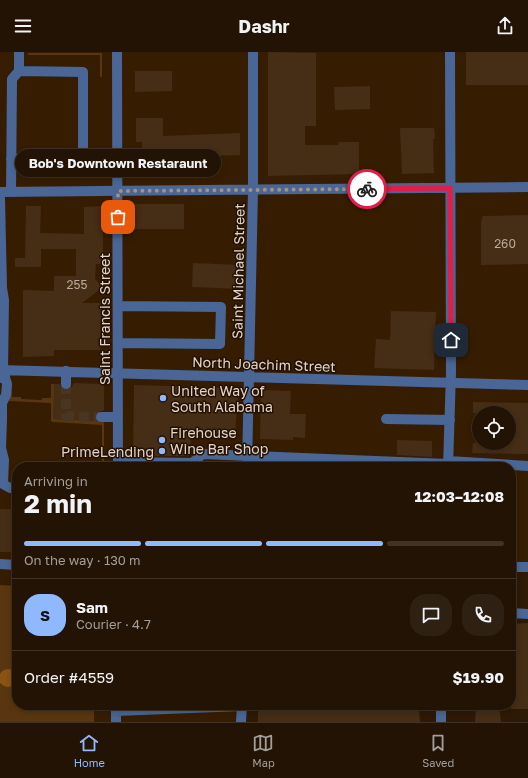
<!DOCTYPE html>
<html lang="en">
<head>
<meta charset="utf-8">
<style>
	:root { --surface:#221304; --page:#2e2013; --text:#f1f3f6; --muted:#a29e9a; --line:#3f3226; --accent:#8fb8fd }
	body { margin:0; font-family:"Golos Text",sans-serif; background:var(--page); color:var(--text); height:100vh; display:flex; flex-direction:column; font-size:15px; white-space:nowrap }
	* { box-sizing:border-box; margin:0 }
	p { font-size:13px; color:var(--muted) }
	.icon { flex:none; width:22px; height:22px; fill:none; stroke:currentColor; stroke-width:2; stroke-linecap:round; stroke-linejoin:round }
	.map { position:relative; flex:1; overflow:hidden }
	.side { position:absolute; left:12px; top:410px; width:504px; height:248px; display:flex; flex-direction:column; background:var(--surface); border-radius:16px; box-shadow:0 2px 6px #0003,0 0 0 1px var(--line) }
	.side>* { flex:none }
	.controls { position:absolute; left:472px; top:354px; display:grid; gap:8px }
	.controls a { display:grid; place-items:center; width:44px; height:44px; border-radius:50%; background:var(--surface); box-shadow:0 2px 6px #0003,0 0 0 1px var(--line); font-size:20px }
	.pin { position:absolute; display:grid; place-items:center; width:34px; height:34px; color:#fff; margin:-17px; border-radius:8px; box-shadow:0 2px 6px #0006 }
	.courier { position:absolute; display:grid; place-items:center; width:40px; height:40px; margin:-20px; border:3px solid #e11d48; border-radius:50%; background:#fff; color:#222; box-shadow:0 1px 5px #0007 }
	.bubble { position:absolute; height:28px; border-radius:14px; background:var(--surface); box-shadow:0 2px 6px #0003,0 0 0 1px var(--line); font-size:13px; font-weight:700; line-height:28px; text-align:center }
	.head em { font-style:normal; font-weight:700 }
	.head div { display:flex; flex-direction:column-reverse }
	.head { display:flex; align-items:center; justify-content:space-between; height:68px; padding:0 12px }
	h1 { font-size:26px; font-weight:700; line-height:30px }
	.bar { display:grid; grid-template-columns:repeat(4,1fr); gap:6px 4px; align-content:center; height:48px; padding:0 12px }
	.bar i { height:5px; border-radius:3px; background:var(--line) }
	.bar .selected { background:var(--accent) }
	.bar p { grid-column:span 4 }
	.line { display:flex; align-items:center; gap:10px; padding:0 12px; border-top:1px solid var(--line) }
	.line div { flex:1 }
	.round { display:grid; place-items:center; flex:none; width:42px; height:42px; border-radius:16px; background:var(--page) }
	header { display:flex; justify-content:space-between; align-items:center; height:52px; padding:0 12px; background:var(--surface); font-size:18px; font-weight:700 }
	.menu { display:flex; justify-content:space-around; align-items:center; height:56px; border-top:1px solid var(--line); background:var(--surface); font-size:11px; color:var(--muted) }
	.menu a { display:grid; justify-items:center; gap:2px }
	.menu .selected { color:var(--accent) }
	.map>svg:first-child { display:block }
</style>
</head>
<body>
<header><svg class="icon" aria-label="menu" viewBox="0 0 24 24"><path d="M4 6h16M4 12h16M4 18h16"/></svg>Dashr<svg class="icon" aria-label="share" viewBox="0 0 24 24"><path d="M12 15V3M7 8l5-5 5 5M5 13v7h14v-7"/></svg></header>
<div class="map">
<svg width="528" height="670" viewBox="0 0 528 670">
	<rect width="100%" height="100%" fill="#2d1905"/>
	<!-- built -->
	<path fill="#361d02" fill-rule="evenodd" d="M0 0H528V519H511V415H17V653H247L246 670H0ZM479 361H509V391H479Z"/>
	<!-- green -->
	<path fill="#59360f" d="M28 1H102V25H100V3H28Z
		M9 330H12V345H21V347L41 348 43 346H51V332H54V367L104 369V415H88V410H102V373L53 370 51 369V351L9 349Z
		M0 533 17 534V653H94V670H0Z"/>
	<!-- water -->
	<path fill="#895311" d="M-1 626a9 9 0 1 1 18 0a9 9 0 1 1-18 0Z"/>
	<!-- building -->
	<path fill="#462d15" d="M268 0 316 1V74H305V93H338L339 90H359V122L268 124Z
		M466 0H528V33H466Z
		M135 19H172V39L135 40Z
		M370 34V57L335 58 334 35Z
		M136 66H163V84L240 81V103L208 104 209 124H167V121H150L149 114H142V90H136Z
		M400 76H434L435 87H433L434 121 402 122Z
		M131 152H184V177H131Z
		M26 154H41L40 181 84 182V155L103 154V212H96L95 227 103 235 82 251H101L100 298H54V304L23 305V238L54 239V224H76V197H41V215H15V206H25Z
		M528 163V212L481 213V170L483 164Z
		M193 211 240 213V237L192 235Z
		M391 259 436 260 434 318 374 316 376 287 390 288Z
		M74 331 104 332V358L96 361V369L53 367 54 332H60L62 337 66 338 71 336Z
		M134 333 234 336 238 340 235 383 191 381 190 404H133Z
		M261 338 291 339 290 362H306L305 386 293 385V388L260 387Z
		M473 350 528 351V402L472 401 473 391H509V361H473Z
		M397 388 432 389V405L397 403Z
		M0 457H17V500H0Z
		M528 571V657H511V572Z
		M258 653H419L420 670H258Z
		M476 653H499L501 670H475Z"/>
	<g fill="none" stroke-linecap="round" stroke-linejoin="round">
		<!-- minor-tunnel -->
		<path stroke="#483522" stroke-width="10" stroke-dasharray="10 5" stroke-linecap="butt" d="M66 332V364L101 365"/>
		<!-- minor -->
		<path stroke="#496696" stroke-width="10" d="M117 0 118 415
			M19 19 83 20V106
			M11 107 118 104
			M0 140 528 135
			M11 140 12 27 19 19V0
			M0 146 2 236 4 248 3 318 0 326
			M118 291 220 292 221 255 118 254
			M0 318 528 333
			M3 318 7 332 6 343 2 351V367L1 396 4 408 3 432 10 436H17
			M66 332V319
			M101 365H118
			M386 367 450 368
			M448 409 528 414
			M118 410 192 411 203 402 448 412
			M247 415 253 138V0
			M448 415 451 320 450 0
			M0 512 17 513
			M511 515H528
			M511 561 528 562
			M116 653V670
			M116 659 242 654
			M241 670 242 653
			M441 670V653"/>
	</g>
	<g fill="none" stroke-linecap="round" stroke-linejoin="round">
		<!-- done -->
		<path stroke="#a39384" stroke-width="4" stroke-dasharray="0 7.2" d="M118 165V139L367 137"/>
		<!-- route -->
		<path stroke="#e11d48" stroke-width="5" d="M367 137 450 136 451 288"/>
	</g>
	<!-- markers -->
	<g fill="#8fb8fd" stroke="#231000" stroke-width="1.5">
		<circle cx="163" cy="346" r="4"/>
		<circle cx="162" cy="388" r="4"/>
		<circle cx="162" cy="399" r="4"/>
	</g>
	<g text-anchor="middle" dominant-baseline="central" stroke-width="3" stroke-linejoin="round" paint-order="stroke">
		<!-- number labels -->
		<g font-size="12" fill="#bbaa9b">
			<text x="505" y="191">260</text>
			<text x="77" y="232">255</text>
		</g>
		<!-- street labels -->
		<g font-size="14" fill="#e2d4c8" stroke="#231000">
			<text transform="translate(238 219) rotate(-89)">Saint Michael Street</text>
			<text transform="translate(104 267) rotate(-90)">Saint Francis Street</text>
			<text transform="translate(264 312) rotate(2)">North Joachim Street</text>
		</g>
		<!-- poi labels -->
		<g font-size="14" fill="#e2d4c8" stroke="#231000" text-anchor="start">
			<text x="171" y="338">United Way of<tspan x="171" dy="16">South Alabama</tspan></text>
			<text x="170" y="380">Firehouse<tspan x="170" dy="16">Wine Bar Shop</tspan></text>
			<text x="154" y="399" text-anchor="end">PrimeLending</text>
		</g>
	</g>
</svg>
<div class="controls">
<a><svg class="icon" aria-label="locate" viewBox="0 0 24 24"><circle cx="12" cy="12" r="6"/><path d="M12 2v4M12 18v4M2 12h4M18 12h4"/></svg></a>
</div>
<div class="pin" style="left:118px;top:165px;background:#ea580c"><svg class="icon" aria-label="bag" viewBox="0 0 24 24"><path d="M5 8h14l-1 12H6zM9 8a3 3 0 0 1 6 0"/></svg></div>
<div class="pin" style="left:451px;top:288px;background:#1f2937"><svg class="icon" aria-label="home" viewBox="0 0 24 24"><path d="M3 11l9-7 9 7M6 9v11h12V9"/></svg></div>
<div class="courier" style="left:367px;top:137px"><svg class="icon" aria-label="bike" viewBox="0 0 24 24"><circle cx="6" cy="16" r="4"/><circle cx="18" cy="16" r="4"/><path d="M6 16l4-8h5l3 8M10 8l3 8H6M13 5h3"/></svg></div>
<div class="bubble" style="left:15px;top:97px;width:206px">Bob's Downtown Restaraunt</div>
<section class="side">
<div class="head"><div><h1>2 min</h1><p>Arriving in</p></div><em>12:03–12:08</em></div>
<div class="bar"><i class="selected"></i><i class="selected"></i><i class="selected"></i><i></i><p>On the way · 130 m</p></div>
<div class="line" style="height:72px"><b class="round" style="background:var(--accent);color:#111">S</b><div><b>Sam</b><p>Courier · 4.7</p></div><a class="round"><svg class="icon" aria-label="chat" viewBox="0 0 24 24"><path d="M4 5h16v11H9l-5 4z"/></svg></a><a class="round"><svg class="icon" aria-label="phone" viewBox="0 0 24 24"><path d="M5 4h4l2 5-3 2q2 4 5 5l2-3 5 2v4C11 20 4 13 5 4z"/></svg></a></div>
<div class="line" style="height:52px"><div>Order #4559</div><b>$19.90</b></div>
</section>
</div>
<nav class="menu">
<a class="selected"><svg class="icon" aria-label="home" viewBox="0 0 24 24"><path d="M3 11l9-7 9 7M6 9v11h12V9"/></svg>Home</a>
<a><svg class="icon" aria-label="map" viewBox="0 0 24 24"><path d="M3 6l6-2 6 2 6-2v14l-6 2-6-2-6 2zM9 4v14M15 6v14"/></svg>Map</a>
<a><svg class="icon" aria-label="saved" viewBox="0 0 24 24"><path d="M7 4h10v16l-5-4-5 4z"/></svg>Saved</a>
</nav>
</body>
</html>
